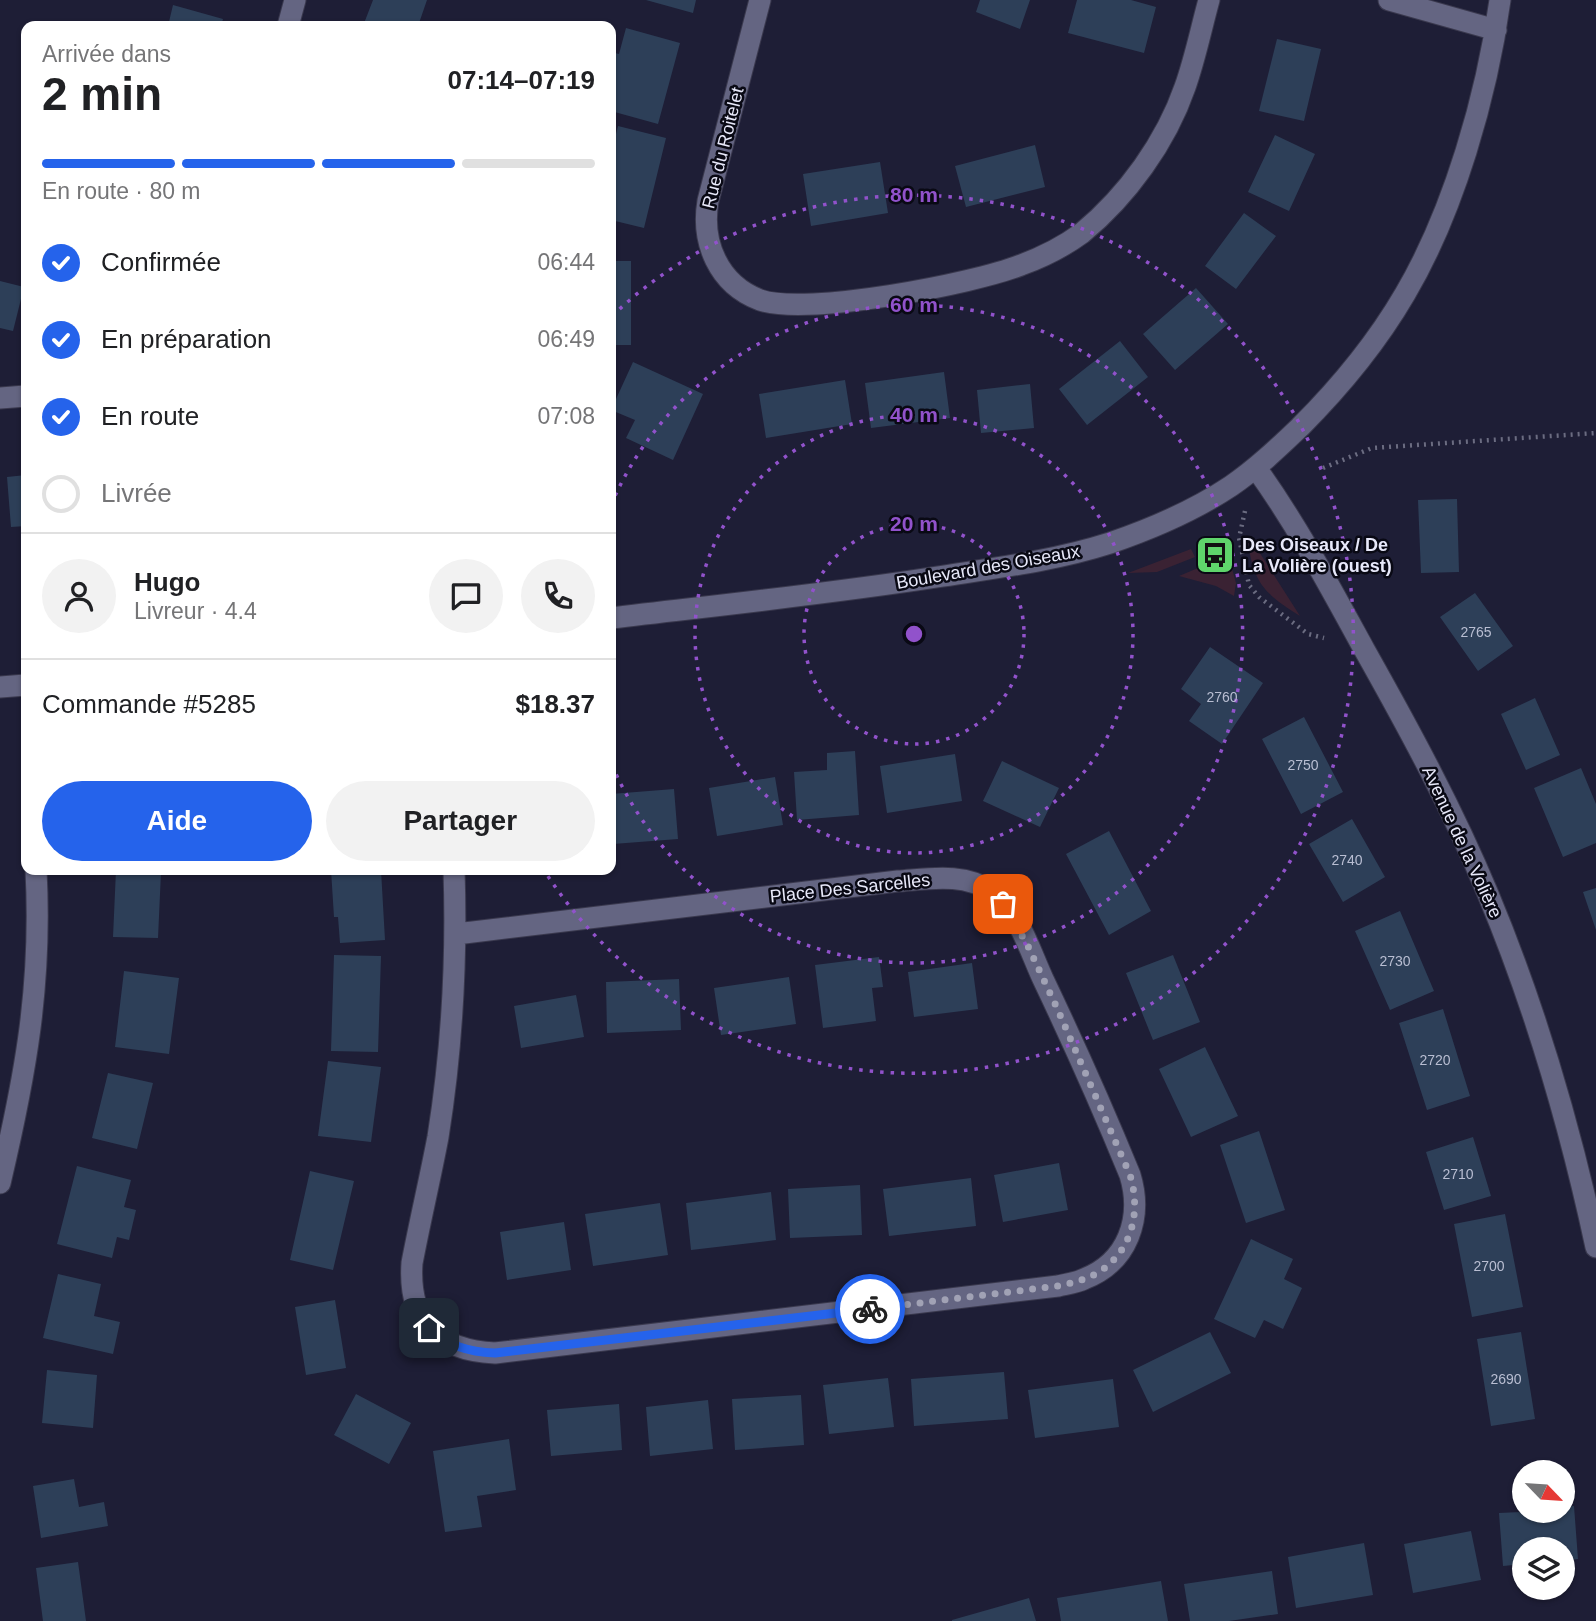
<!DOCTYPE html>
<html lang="fr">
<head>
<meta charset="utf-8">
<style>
	:root { --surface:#fff; --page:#f2f2f2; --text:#202124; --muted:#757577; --line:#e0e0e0; --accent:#2563eb }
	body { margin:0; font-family:Arial,sans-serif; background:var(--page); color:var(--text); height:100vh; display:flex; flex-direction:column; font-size:26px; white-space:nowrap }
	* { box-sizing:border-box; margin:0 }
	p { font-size:23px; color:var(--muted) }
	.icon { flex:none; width:38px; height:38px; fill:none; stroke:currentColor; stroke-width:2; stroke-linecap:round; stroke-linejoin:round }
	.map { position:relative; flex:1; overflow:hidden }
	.drawer { position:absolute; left:21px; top:21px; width:595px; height:854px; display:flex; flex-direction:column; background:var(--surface); border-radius:14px; box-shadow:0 2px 5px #0004 }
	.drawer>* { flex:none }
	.needle { width:46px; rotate:115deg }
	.buttons { position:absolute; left:1512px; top:1460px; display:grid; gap:14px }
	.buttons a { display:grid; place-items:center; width:63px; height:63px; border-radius:50%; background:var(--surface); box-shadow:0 2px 5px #0004; font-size:35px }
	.pin { position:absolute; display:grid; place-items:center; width:60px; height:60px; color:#fff; margin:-30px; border-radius:14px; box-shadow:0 4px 10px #0006 }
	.courier { position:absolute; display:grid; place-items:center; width:70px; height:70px; margin:-35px; border:5px solid #2563eb; border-radius:50%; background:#fff; color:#222; box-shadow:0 2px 9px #0007 }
	.summary em { font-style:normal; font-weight:700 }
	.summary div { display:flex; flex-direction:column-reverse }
	.summary { display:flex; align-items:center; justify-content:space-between; height:119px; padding:0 21px }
	h1 { font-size:46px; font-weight:700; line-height:52px }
	.bar { display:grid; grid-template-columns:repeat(4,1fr); gap:10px 7px; align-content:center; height:84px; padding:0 21px }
	.bar i { height:9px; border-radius:5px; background:var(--line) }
	.bar .selected { background:var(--accent) }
	.bar p { grid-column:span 4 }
	.line { display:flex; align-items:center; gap:18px; padding:0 21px; border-top:2px solid var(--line) }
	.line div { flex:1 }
	.round { display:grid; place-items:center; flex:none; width:74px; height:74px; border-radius:37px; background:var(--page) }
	ol { padding:0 21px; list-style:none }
	li { display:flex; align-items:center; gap:21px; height:77px }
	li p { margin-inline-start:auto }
	li .icon { padding:7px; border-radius:50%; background:var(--accent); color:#fff; stroke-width:4 }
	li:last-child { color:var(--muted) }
	li i { width:38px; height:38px; border:4px solid var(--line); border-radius:50% }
	.cta { display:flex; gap:14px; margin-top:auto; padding:14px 21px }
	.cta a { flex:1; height:80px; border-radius:42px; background:var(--accent); color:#fff; font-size:28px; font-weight:700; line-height:80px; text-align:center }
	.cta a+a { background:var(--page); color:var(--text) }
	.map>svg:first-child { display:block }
</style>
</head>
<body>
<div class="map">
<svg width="1596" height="1621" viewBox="0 0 1596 1621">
	<rect width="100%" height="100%" fill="#1e1e36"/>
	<!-- green -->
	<path fill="#3a2233" d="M1248 541 1256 547 1300 616C1265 594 1253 583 1248 541Z
		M1191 549 1195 557 1157 572 1128 573Z
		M1210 563 1213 570 1231 565 1236 583 1234 596 1216 586 1179 576Z"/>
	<!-- building -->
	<path fill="#2d3f58" d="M373 0H427L418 26H363Z
		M646 0H696L693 13Z
		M980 0H1030L1020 29 976 12Z
		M1077 0H1131L1156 7 1144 53 1068 33Z
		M173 5 223 19 221 26H168Z
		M626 28 680 43 658 124 611 111 613 85 611 84V52L619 54Z
		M1277 39 1321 49 1304 121 1259 111Z
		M618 126 666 138 644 228 611 220V154Z
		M1275 135 1315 154 1289 211 1248 192Z
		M1035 145 1045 187 966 207 955 166Z
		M880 162 888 213 811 226 803 174Z
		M1244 213 1276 236 1236 289 1205 266Z
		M611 261H631V345H611Z
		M0 281 24 287 13 331 0 328Z
		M1196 288 1228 324 1175 370 1143 334Z
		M1120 341 1148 377 1087 425 1059 389Z
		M633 362 703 394 673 460 626 438 635 420 611 410Z
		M944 372 950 418 871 428 865 383Z
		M845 380 852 424 766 438 759 394Z
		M1030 384 1034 428 981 433 977 390Z
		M26 475V526L11 527 7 477Z
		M1457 499 1459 572 1421 573 1418 500Z
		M1475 593 1513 646 1478 671 1440 617Z
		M1210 647 1263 683 1222 744 1189 721 1201 704 1181 689Z
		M1535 698 1560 755 1526 770 1501 714Z
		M1304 717 1343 792 1301 814 1262 739Z
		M855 751 859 815 797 820 794 772 827 770V753Z
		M955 754 962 801 887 813 880 766Z
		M1002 761 1059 788 1040 827 983 801Z
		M1581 768 1596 804V843L1563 857 1534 788Z
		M775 777 783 825 717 836 709 788Z
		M674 789 678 839 613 844 611 794Z
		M1352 819 1385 877 1343 902 1309 844Z
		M1109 831 1151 911 1109 935 1066 854Z
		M116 870 161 872 158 938 113 937Z
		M331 870H381L385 940 340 943 338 917H334Z
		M1596 888V930L1583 892Z
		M1400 911 1434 991 1390 1010 1355 931Z
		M334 955 381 956 378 1052 331 1051Z
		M1173 955 1200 1022 1153 1040 1126 973Z
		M879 957 883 987 872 988 876 1021 823 1028 815 965Z
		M972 963 978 1009 914 1017 908 972Z
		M124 971 179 978 169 1054 115 1047Z
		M789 977 796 1024 721 1035 714 988Z
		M679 979 681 1030 607 1033 606 982Z
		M576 995 584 1037 521 1048 514 1006Z
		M1443 1009 1470 1096 1427 1110 1399 1023Z
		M1205 1047 1238 1116 1191 1137 1159 1069Z
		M328 1061 381 1067 371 1142 318 1136Z
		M108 1073 153 1083 137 1149 92 1138Z
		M1259 1131 1285 1210 1246 1223 1220 1145Z
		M1473 1137 1491 1196 1444 1210 1426 1152Z
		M1059 1163 1068 1210 1003 1222 994 1175Z
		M77 1166 131 1180 124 1207 136 1210 129 1240 117 1237 112 1258 57 1244Z
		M310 1171 354 1181 333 1270 290 1260Z
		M971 1178 976 1226 889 1236 883 1189Z
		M860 1185 862 1235 790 1238 788 1189Z
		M771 1192 776 1240 691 1250 686 1203Z
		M660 1203 668 1255 593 1266 585 1214Z
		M1505 1214 1523 1307 1472 1317 1454 1224Z
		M564 1222 571 1270 507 1280 500 1232Z
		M1251 1239 1293 1259 1284 1279 1302 1288 1283 1329 1264 1320 1255 1338 1214 1319Z
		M58 1274 101 1284 94 1316 120 1322 113 1354 43 1338Z
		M335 1300 346 1368 306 1375 295 1307Z
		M1210 1332 1231 1373 1153 1412 1133 1370Z
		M1521 1332 1535 1419 1491 1426 1477 1339Z
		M47 1370 97 1375 93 1428 42 1423Z
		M1004 1372 1008 1419 914 1426 911 1379Z
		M888 1378 894 1427 829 1434 823 1385Z
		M1113 1379 1119 1427 1035 1438 1028 1390Z
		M356 1394 411 1423 389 1464 334 1435Z
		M801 1395 804 1445 735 1450 732 1399Z
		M708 1400 713 1449 650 1456 646 1407Z
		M619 1404 622 1450 551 1456 547 1410Z
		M509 1439 516 1490 477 1496 482 1527 445 1532 433 1451Z
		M74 1479 79 1507 104 1502 108 1526 41 1538 33 1486Z
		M1574 1506 1578 1559 1563 1561V1549H1524V1564L1503 1566 1499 1513 1563 1510V1507Z
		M1471 1531 1481 1580 1413 1593 1404 1544Z
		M1364 1543 1373 1595 1296 1608 1288 1557Z
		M78 1562 86 1621H43L36 1568Z
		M1272 1571 1278 1614 1229 1621H1190L1184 1584Z
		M1161 1581 1168 1621H1061L1057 1598Z
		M1029 1598 1036 1621H952V1620Z"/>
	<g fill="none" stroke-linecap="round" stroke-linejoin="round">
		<defs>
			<path id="minor" d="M760 0 708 201C701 242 718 284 760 300 806 316 973 284 1021 265 1043 257 1063 247 1082 233 1127 196 1166 142 1185 87 1195 59 1201 29 1209 0
				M1389 0 1496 30
				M288 26 295 0
				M0 398 26 396
				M1256 468C1297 525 1330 587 1364 649 1409 729 1453 810 1488 894 1536 1009 1570 1126 1596 1247
				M611 618C720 605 828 594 937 577 995 568 1054 561 1110 543 1151 529 1195 510 1231 486 1256 469 1278 448 1300 427 1340 387 1377 342 1405 294 1454 211 1487 95 1500 0
				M0 687 26 685
				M454 870C457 959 452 1049 438 1137 430 1179 420 1221 412 1263 408 1322 437 1350 495 1353L1058 1286C1066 1284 1076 1283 1084 1279 1128 1262 1143 1218 1130 1175 1103 1109 1074 1044 1043 979 1030 951 1018 910 992 892 965 872 928 879 898 881L456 934
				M0 1183C26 1073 42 984 36 870"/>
		</defs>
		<!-- minor casing -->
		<use href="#minor" stroke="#3a394e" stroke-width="23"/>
		<!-- path -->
		<path stroke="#6b6c81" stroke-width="4.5" stroke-dasharray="2 5" stroke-linecap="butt" d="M1323 468 1372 448 1596 433
			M1245 511 1239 538 1249 585 1259 597 1308 634 1324 638"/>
		<!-- minor -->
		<use href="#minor" stroke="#646582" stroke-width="21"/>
	</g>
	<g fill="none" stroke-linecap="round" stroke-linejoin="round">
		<!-- done -->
		<path stroke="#a1a2b5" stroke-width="7" stroke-dasharray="0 12.6" d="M870 1309 1058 1286C1072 1283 1086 1280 1099 1272 1133 1250 1141 1211 1130 1175L1057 1008 1027 944 1003 904"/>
		<!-- route -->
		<path stroke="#2563eb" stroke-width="9" d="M429 1328C449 1346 468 1352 495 1353L870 1309"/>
	</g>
	<!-- distance rings -->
	<g fill="none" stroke="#9152cb" stroke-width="3.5" stroke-dasharray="3.5 7">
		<circle cx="914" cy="634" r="110"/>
		<circle cx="914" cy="634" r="219"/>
		<path d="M611 505A329 329 0 1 1 611 763"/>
		<path d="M612 316A439 439 0 1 1 544 870"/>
	</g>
	<!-- icons -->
	<defs>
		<symbol id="bus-square" viewBox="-11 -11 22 22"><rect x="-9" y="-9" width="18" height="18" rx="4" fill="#5fd56b" stroke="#090914"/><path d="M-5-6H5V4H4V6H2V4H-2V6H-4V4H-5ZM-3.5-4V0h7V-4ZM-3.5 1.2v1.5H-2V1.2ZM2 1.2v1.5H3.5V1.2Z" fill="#111"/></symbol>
	</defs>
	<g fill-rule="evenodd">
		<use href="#bus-square" x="1193" y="533" width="44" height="44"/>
	</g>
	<g text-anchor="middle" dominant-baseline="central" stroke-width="5" stroke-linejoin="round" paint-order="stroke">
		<!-- number labels -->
		<g font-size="14" fill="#b9bed2">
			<text x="1476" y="632">2765</text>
			<text x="1222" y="697">2760</text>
			<text x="1303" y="765">2750</text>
			<text x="1347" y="860">2740</text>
			<text x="1395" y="961">2730</text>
			<text x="1435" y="1060">2720</text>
			<text x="1458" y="1174">2710</text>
			<text x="1489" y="1266">2700</text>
			<text x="1506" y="1379">2690</text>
		</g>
		<!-- street labels -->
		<g font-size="18" fill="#e8e9fa" stroke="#090914">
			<text transform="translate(723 148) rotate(-76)">Rue du Roitelet</text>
			<text transform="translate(988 567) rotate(-10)">Boulevard des Oiseaux</text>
			<text transform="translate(1462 842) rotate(65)">Avenue de la Volière</text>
			<text transform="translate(850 888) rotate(-6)">Place Des Sarcelles</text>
		</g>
		<!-- poi labels -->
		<g font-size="18" font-weight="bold" fill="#e8e9fa" stroke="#090914" text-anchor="start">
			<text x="1242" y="545">Des Oiseaux / De<tspan x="1242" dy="21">La Volière (ouest)</tspan></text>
		</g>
	</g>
	<circle cx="914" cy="634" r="10" fill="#9152cb" stroke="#090914" stroke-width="3.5"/>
	<g font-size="21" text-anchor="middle" font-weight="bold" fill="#9152cb" stroke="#090914" stroke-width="5" stroke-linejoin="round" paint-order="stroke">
		<text x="914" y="202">80 m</text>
		<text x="914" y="312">60 m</text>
		<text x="914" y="422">40 m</text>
		<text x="914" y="531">20 m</text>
	</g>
</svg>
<div class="buttons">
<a><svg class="needle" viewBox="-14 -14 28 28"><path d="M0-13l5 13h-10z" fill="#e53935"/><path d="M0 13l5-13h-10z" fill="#757577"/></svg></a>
<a><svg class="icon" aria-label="layers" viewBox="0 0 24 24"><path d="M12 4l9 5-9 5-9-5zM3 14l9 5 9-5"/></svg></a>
</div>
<div class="pin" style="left:1003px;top:904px;background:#ea580c"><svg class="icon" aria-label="bag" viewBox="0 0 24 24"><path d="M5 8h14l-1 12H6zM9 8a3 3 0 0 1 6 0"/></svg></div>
<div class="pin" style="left:429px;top:1328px;background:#1f2937"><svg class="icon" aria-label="home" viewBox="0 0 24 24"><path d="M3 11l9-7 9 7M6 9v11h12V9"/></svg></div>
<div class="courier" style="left:870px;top:1309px"><svg class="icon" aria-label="bike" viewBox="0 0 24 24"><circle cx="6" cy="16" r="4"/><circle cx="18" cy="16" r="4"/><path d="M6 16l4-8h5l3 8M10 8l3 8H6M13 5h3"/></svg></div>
<section class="drawer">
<div class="summary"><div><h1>2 min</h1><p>Arrivée dans</p></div><em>07:14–07:19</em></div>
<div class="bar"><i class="selected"></i><i class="selected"></i><i class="selected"></i><i></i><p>En route · 80 m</p></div>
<ol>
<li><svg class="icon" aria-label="check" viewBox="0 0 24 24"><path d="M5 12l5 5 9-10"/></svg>Confirmée<p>06:44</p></li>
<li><svg class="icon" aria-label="check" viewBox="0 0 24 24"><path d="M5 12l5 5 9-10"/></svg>En préparation<p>06:49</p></li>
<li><svg class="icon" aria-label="check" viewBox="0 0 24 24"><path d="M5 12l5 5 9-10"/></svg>En route<p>07:08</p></li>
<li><i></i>Livrée</li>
</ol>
<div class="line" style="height:126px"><a class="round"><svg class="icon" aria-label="person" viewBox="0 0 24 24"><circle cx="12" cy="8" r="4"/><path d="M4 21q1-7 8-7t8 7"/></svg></a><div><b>Hugo</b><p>Livreur · 4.4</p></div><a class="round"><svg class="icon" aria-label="chat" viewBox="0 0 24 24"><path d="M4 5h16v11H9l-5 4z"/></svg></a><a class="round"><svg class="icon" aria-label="phone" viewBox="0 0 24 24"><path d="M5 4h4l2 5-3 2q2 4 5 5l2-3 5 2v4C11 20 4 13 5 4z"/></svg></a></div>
<div class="line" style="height:91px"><div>Commande #5285</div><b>$18.37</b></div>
<div class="cta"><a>Aide</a><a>Partager</a></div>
</section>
</div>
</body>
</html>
